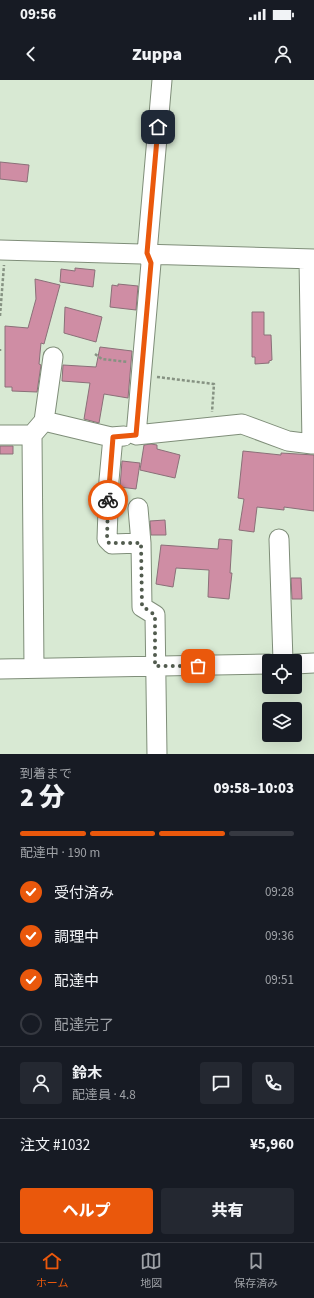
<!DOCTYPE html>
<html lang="ja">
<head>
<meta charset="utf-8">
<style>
	:root { --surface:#171b24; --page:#242831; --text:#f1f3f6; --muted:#9ea1a6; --line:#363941; --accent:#ea580c }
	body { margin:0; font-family:"Source Sans 3","Noto Sans JP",sans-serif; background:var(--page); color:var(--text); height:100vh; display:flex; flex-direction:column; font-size:15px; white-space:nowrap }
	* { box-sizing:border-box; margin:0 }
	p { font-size:13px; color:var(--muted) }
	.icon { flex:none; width:22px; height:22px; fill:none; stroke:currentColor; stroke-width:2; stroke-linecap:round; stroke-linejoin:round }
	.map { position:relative; height:674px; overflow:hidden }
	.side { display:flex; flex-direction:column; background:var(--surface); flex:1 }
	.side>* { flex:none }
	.buttons { position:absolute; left:262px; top:574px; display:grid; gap:8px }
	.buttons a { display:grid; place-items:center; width:40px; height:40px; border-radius:4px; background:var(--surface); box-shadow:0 4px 16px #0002; font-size:20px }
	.pin { position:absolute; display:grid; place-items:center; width:34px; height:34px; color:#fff; margin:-17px; border-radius:8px; box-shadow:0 2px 6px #0006 }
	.courier { position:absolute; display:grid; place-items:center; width:40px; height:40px; margin:-20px; border:3px solid #ea580c; border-radius:50%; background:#fff; color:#222; box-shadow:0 1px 5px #0007 }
	.headline em { font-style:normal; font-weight:800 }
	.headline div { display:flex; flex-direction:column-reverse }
	.headline { display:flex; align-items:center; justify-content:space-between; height:68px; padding:0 20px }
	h1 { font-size:26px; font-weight:800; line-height:30px }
	.bar { display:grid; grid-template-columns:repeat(4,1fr); gap:6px 4px; align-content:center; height:48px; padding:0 20px }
	.bar i { height:5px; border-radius:3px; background:var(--line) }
	.bar .on { background:var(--accent) }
	.bar p { grid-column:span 4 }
	.line { display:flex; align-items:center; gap:10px; padding:0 20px; border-top:1px solid var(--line) }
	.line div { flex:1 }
	.round { display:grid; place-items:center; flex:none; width:42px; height:42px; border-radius:4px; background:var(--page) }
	ol { padding:0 20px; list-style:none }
	li { display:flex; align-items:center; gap:12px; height:44px }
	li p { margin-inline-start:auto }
	li .icon { padding:4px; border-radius:50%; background:var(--accent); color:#fff; stroke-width:4 }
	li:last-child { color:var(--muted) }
	li i { width:22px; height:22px; border:2px solid var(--line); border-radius:50% }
	.primary-button { display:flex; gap:8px; margin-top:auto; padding:8px 20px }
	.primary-button a { flex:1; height:46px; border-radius:4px; background:var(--accent); color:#fff; font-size:16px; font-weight:800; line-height:46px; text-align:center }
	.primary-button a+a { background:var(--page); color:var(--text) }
	.status { display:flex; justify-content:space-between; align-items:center; height:28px; padding:0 20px; background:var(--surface); direction:ltr }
	.status svg { height:11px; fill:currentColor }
	header { display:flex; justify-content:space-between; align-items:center; height:52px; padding:0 20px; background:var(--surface); font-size:18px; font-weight:800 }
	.dock { display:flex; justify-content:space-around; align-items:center; height:56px; border-top:1px solid var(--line); background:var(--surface); font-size:11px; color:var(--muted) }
	.dock a { display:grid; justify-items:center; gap:2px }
	.dock .on { color:var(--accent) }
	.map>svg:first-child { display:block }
</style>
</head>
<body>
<div class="status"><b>09:56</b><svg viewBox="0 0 49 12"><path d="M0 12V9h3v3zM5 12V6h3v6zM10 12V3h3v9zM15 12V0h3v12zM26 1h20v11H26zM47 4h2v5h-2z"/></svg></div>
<header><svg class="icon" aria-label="back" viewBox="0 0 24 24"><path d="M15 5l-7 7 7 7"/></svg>Zuppa<svg class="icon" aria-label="person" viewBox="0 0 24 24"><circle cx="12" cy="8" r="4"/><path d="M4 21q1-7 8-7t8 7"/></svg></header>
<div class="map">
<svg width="314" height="674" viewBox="0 0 314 674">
	<rect width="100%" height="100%" fill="#d8e9d3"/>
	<!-- building -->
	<path fill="#cf8da4" stroke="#8a7078" d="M0 82 29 85 27 102 0 99Z
		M75 188 95 190 93 207 60 202 61 189 75 191Z
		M35 199 60 205 44 264 41 263 39 284 41 285 37 312 12 311V307H5V246L28 248 36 219Z
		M118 204 138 206 136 230 110 227 112 205 118 206Z
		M65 227 102 237 96 262 64 253Z
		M252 232H264V255H271L272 280 269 281V283L255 284V277H252Z
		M100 267 132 271 128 318 104 314 99 343 84 339 90 303 62 301 63 285 96 287Z
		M151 364 157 365V369L180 375 175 398 140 390 144 365Z
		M0 366H13V374H0Z
		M243 371 281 375V373L314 375V431L284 427V430L257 427 254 452 239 450 244 419 238 418Z
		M122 381 140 383 136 409 120 407Z
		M165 440 166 455H151L150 441Z
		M219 459 232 460 230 493H232L229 519 208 517 209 490 176 488 173 507 156 504 161 465 218 469Z
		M291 498H301L302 519H292Z"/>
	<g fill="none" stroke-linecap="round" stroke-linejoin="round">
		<defs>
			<path id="minor" d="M162 0 147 173 151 183 136 355 242 344 288 361 312 364
				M0 170 314 179
				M309 179 312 364H314
				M44 341 111 357 124 356
				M0 355H32
				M113 357 109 400 107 459 112 464 141 463
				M138 428 141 463 142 527 155 535 157 674
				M279 459 283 581
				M295 584 314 583
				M34 588 32 355 44 341 53 277
				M0 589 269 584"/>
		</defs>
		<!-- minor casing -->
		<use href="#minor" stroke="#7f8e79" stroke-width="21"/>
		<!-- path -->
		<path stroke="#869282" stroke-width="2.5" stroke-dasharray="3 2" stroke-linecap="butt" d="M0 236 4 185
			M0 269V271
			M95 274 102 279 128 282
			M157 297 214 304 212 332"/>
		<!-- minor -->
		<use href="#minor" stroke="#fff" stroke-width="19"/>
	</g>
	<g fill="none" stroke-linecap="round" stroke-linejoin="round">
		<!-- done -->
		<path stroke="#515b4e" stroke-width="4" stroke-dasharray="0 7.2" d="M108 420 107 460 109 463H141L142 526 155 535V586H198"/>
		<!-- route -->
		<path stroke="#ea580c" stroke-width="5" d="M108 420 113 357 136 355 151 183 147 173 158 47"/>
	</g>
</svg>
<div class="buttons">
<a><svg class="icon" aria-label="locate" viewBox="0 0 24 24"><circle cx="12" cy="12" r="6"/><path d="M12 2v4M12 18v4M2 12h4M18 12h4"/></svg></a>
<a><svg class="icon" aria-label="layers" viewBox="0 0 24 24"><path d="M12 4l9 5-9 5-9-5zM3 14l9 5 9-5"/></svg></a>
</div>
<div class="pin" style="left:198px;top:586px;background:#ea580c"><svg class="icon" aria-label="bag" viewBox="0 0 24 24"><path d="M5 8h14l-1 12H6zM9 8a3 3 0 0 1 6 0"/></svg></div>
<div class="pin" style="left:158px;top:47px;background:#1f2937"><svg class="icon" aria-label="home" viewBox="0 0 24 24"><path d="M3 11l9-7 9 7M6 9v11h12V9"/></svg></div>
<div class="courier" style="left:108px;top:420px"><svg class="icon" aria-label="bike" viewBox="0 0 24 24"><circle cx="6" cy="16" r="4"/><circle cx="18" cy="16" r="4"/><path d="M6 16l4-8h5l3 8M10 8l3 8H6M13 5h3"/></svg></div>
</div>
<section class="side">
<div class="headline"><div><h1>2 分</h1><p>到着まで</p></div><em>09:58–10:03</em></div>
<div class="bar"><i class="on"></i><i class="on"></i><i class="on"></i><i></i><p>配達中 · 190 m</p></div>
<ol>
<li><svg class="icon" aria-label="check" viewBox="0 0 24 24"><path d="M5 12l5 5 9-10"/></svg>受付済み<p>09:28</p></li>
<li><svg class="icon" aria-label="check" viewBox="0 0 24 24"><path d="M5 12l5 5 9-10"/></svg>調理中<p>09:36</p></li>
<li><svg class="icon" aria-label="check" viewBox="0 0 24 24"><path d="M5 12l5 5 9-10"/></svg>配達中<p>09:51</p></li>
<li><i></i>配達完了</li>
</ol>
<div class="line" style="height:72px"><a class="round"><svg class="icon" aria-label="person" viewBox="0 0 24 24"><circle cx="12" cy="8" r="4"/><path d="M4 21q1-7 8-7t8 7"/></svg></a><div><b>鈴木</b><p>配達員 · 4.8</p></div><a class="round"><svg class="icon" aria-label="chat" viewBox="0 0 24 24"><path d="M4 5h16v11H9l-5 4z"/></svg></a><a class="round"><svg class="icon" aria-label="phone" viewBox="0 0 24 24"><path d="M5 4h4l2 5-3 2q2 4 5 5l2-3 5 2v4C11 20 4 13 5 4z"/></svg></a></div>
<div class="line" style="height:52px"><div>注文 #1032</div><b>¥5,960</b></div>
<div class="primary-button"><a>ヘルプ</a><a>共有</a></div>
</section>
<nav class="dock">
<a class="on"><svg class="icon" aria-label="home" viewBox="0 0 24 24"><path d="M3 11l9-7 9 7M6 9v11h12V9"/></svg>ホーム</a>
<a><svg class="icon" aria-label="map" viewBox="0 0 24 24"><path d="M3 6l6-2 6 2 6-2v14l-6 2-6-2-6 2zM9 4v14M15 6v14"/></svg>地図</a>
<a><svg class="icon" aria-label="saved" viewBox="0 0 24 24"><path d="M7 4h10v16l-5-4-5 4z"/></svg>保存済み</a>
</nav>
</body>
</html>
